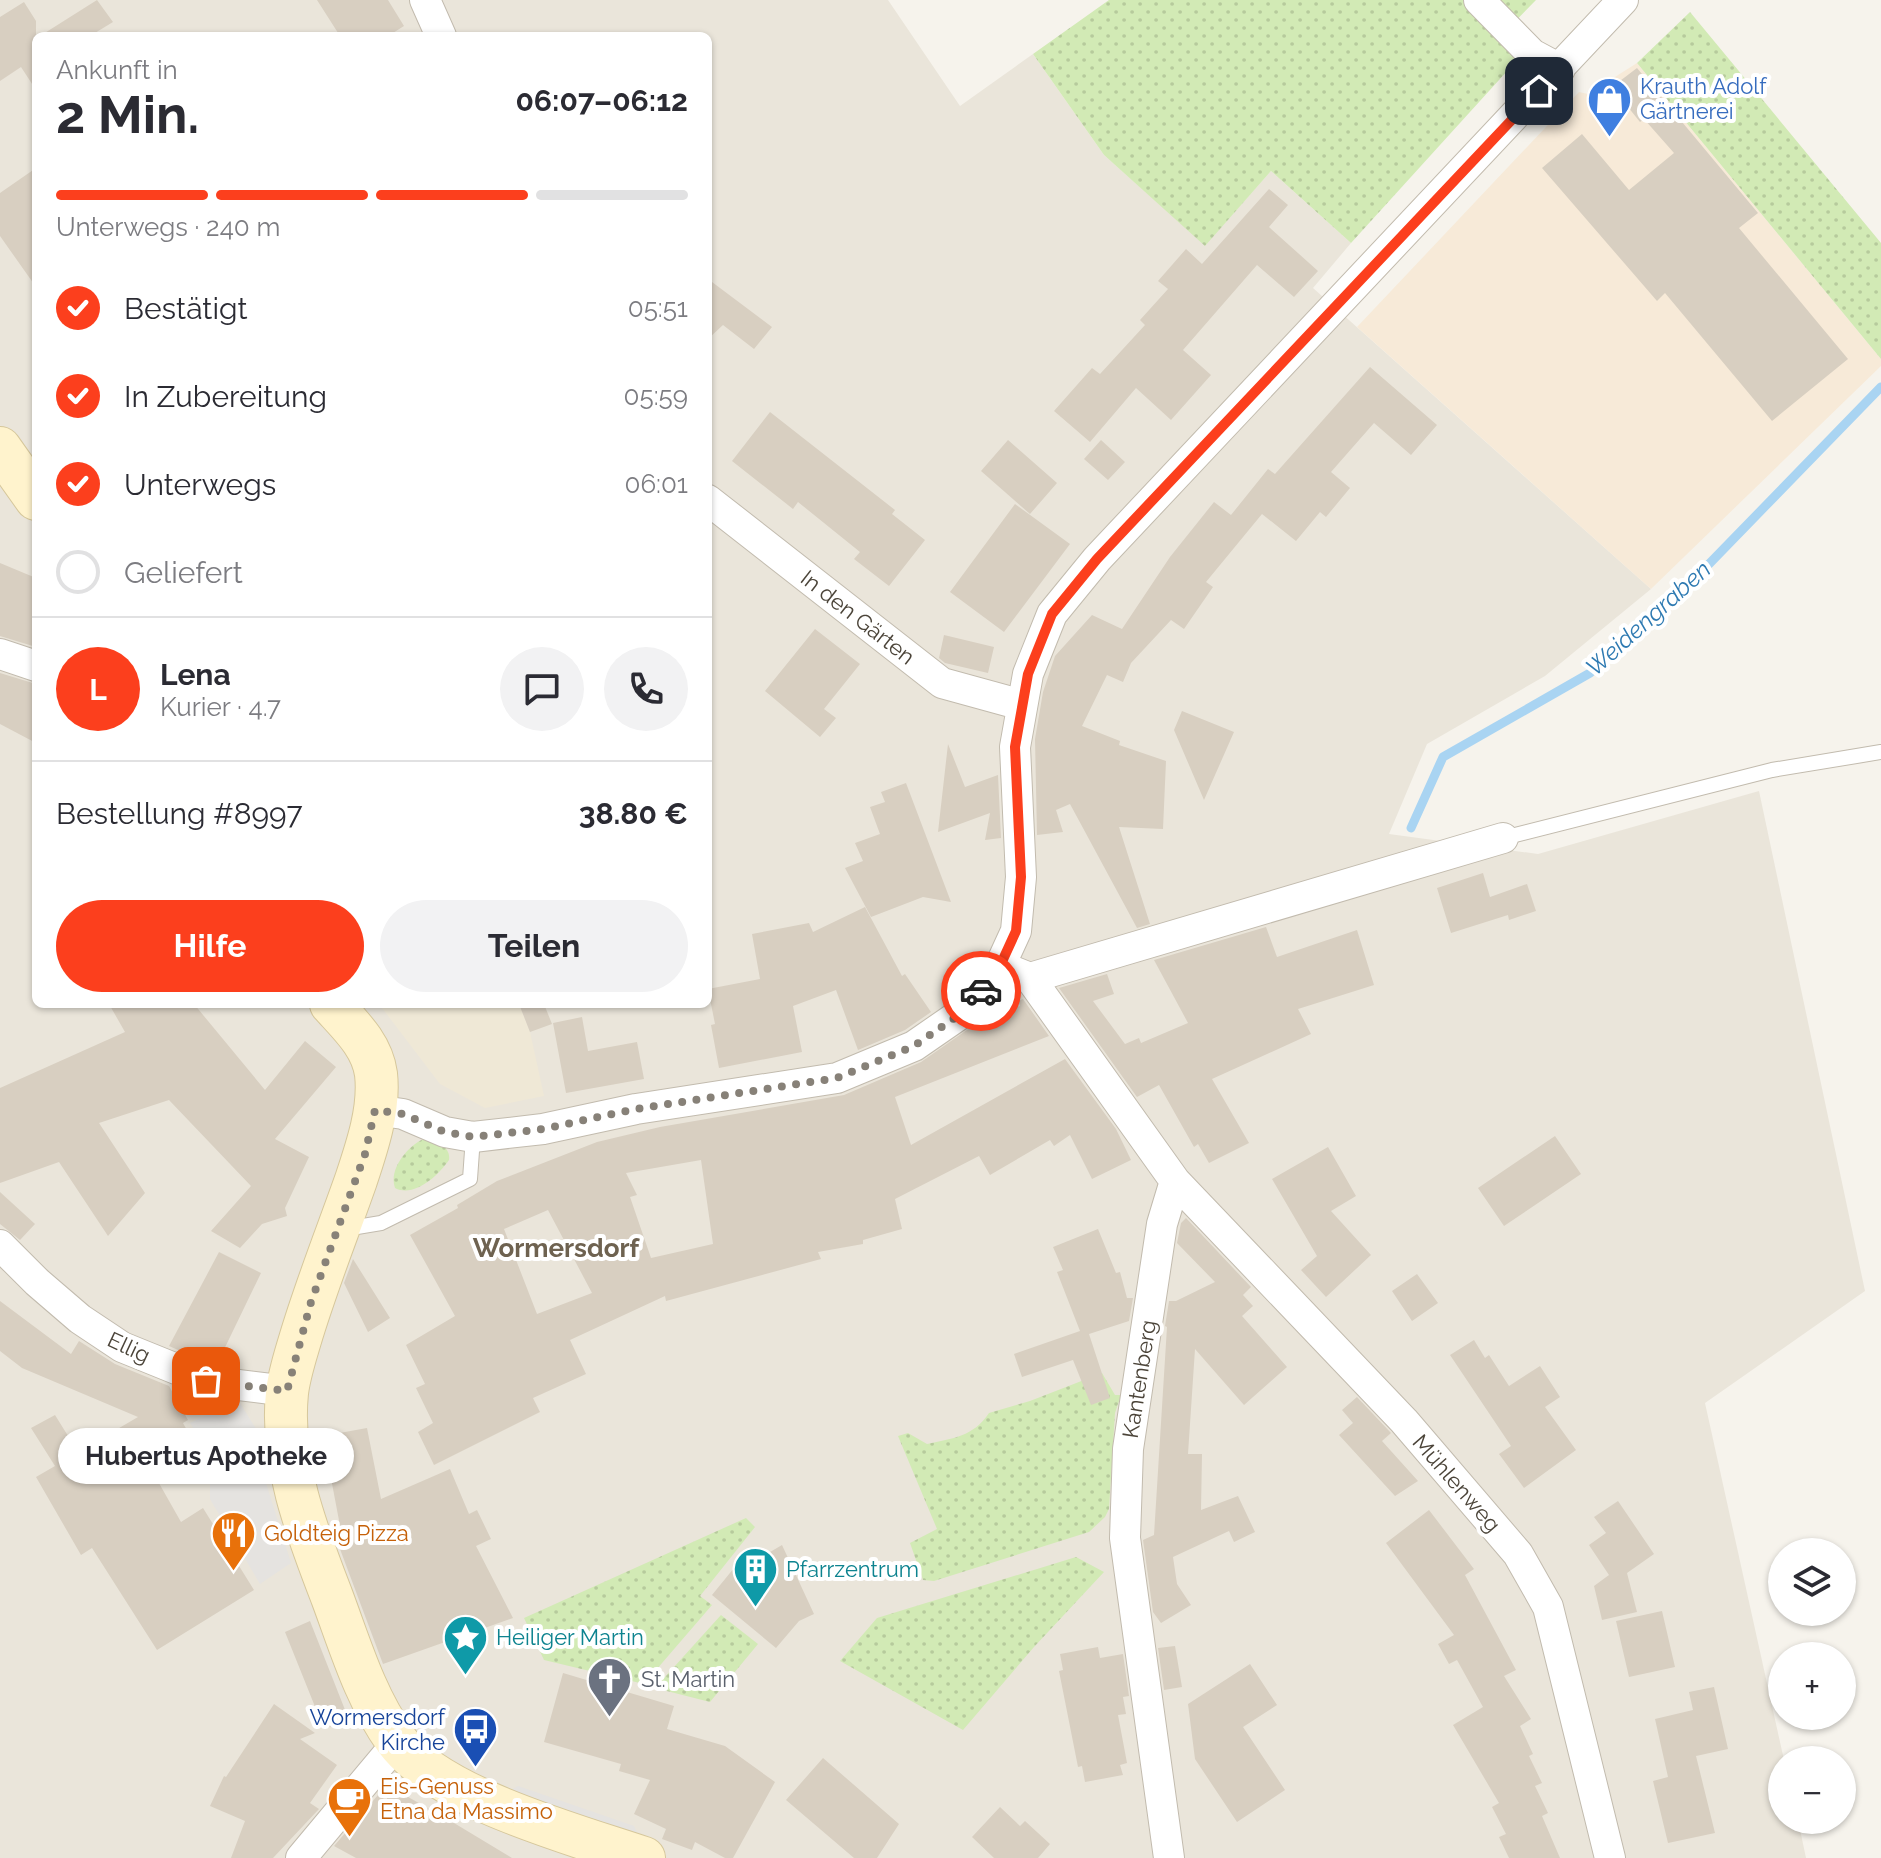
<!DOCTYPE html>
<html lang="de">
<head>
<meta charset="utf-8">
<style>
	:root { --surface:#fff; --page:#f2f2f3; --text:#2b2b33; --muted:#7c7c81; --line:#e1e1e2; --accent:#fc3f1d }
	body { margin:0; font-family:Raleway,sans-serif; background:var(--page); color:var(--text); height:100vh; display:flex; flex-direction:column; font-size:30px; white-space:nowrap }
	* { box-sizing:border-box; margin:0 }
	p { font-size:26px; color:var(--muted) }
	.icon { flex:none; width:44px; height:44px; fill:none; stroke:currentColor; stroke-width:2; stroke-linecap:round; stroke-linejoin:round }
	.map { position:relative; flex:1; overflow:hidden }
	.drawer { position:absolute; left:32px; top:32px; width:680px; height:976px; display:flex; flex-direction:column; background:var(--surface); border-radius:12px; box-shadow:0 2px 6px #0004 }
	.drawer>* { flex:none }
	.tools { position:absolute; left:1768px; top:1538px; display:grid; gap:16px }
	.tools a { display:grid; place-items:center; width:88px; height:88px; border-radius:50%; background:var(--surface); box-shadow:0 2px 6px #0004; font-size:40px }
	.pin { position:absolute; display:grid; place-items:center; width:68px; height:68px; color:#fff; margin:-34px; border-radius:16px; box-shadow:0 4px 12px #0006 }
	.courier { position:absolute; display:grid; place-items:center; width:80px; height:80px; margin:-40px; border:6px solid #fc3f1d; border-radius:50%; background:#fff; color:#222; box-shadow:0 2px 10px #0007 }
	.bubble { position:absolute; height:56px; border-radius:28px; background:var(--surface); box-shadow:0 2px 6px #0004; font-size:26px; font-weight:700; line-height:56px; text-align:center }
	.summary em { font-style:normal; font-weight:700 }
	.summary div { display:flex; flex-direction:column-reverse }
	.summary { display:flex; align-items:center; justify-content:space-between; height:136px; padding:0 24px }
	h1 { font-size:52px; font-weight:700; line-height:60px }
	.bar { display:grid; grid-template-columns:repeat(4,1fr); gap:12px 8px; align-content:center; height:96px; padding:0 24px }
	.bar i { height:10px; border-radius:6px; background:var(--line) }
	.bar .on { background:var(--accent) }
	.bar p { grid-column:span 4 }
	.line { display:flex; align-items:center; gap:20px; padding:0 24px; border-top:2px solid var(--line) }
	.line div { flex:1 }
	.round { display:grid; place-items:center; flex:none; width:84px; height:84px; border-radius:42px; background:var(--page) }
	ol { padding:0 24px; list-style:none }
	li { display:flex; align-items:center; gap:24px; height:88px }
	li p { margin-inline-start:auto }
	li .icon { padding:8px; border-radius:50%; background:var(--accent); color:#fff; stroke-width:4 }
	li:last-child { color:var(--muted) }
	li i { width:44px; height:44px; border:4px solid var(--line); border-radius:50% }
	.primary-button { display:flex; gap:16px; margin-top:auto; padding:16px 24px }
	.primary-button a { flex:1; height:92px; border-radius:48px; background:var(--accent); color:#fff; font-size:32px; font-weight:700; line-height:92px; text-align:center }
	.primary-button a+a { background:var(--page); color:var(--text) }
	.map>svg:first-child { display:block }
</style>
</head>
<body>
<div class="map">
<svg width="1881" height="1858" viewBox="0 0 1881 1858">
	<defs>
		<pattern id="grass-dots" width="8" height="8" patternUnits="userSpaceOnUse" patternTransform="scale(2)"><rect width="8" height="8" fill="#d2eab5"/><path d="M2 2h.1M6 6h.1" fill="none" stroke="#b6ca9c" stroke-width="1.8" stroke-linecap="round"/></pattern>
	</defs>
	<rect width="100%" height="100%" fill="#f6f3ec"/>
	<!-- residential -->
	<path fill="#eae5da" fill-rule="evenodd" d="M0 0H888L960 106 1033 54 1104 155 1205 245 1271 171 1351 243 1313 288 1651 589 1545 676 1427 744 1389 834 1538 854 1759 791 1865 1291 1705 1403 1784 1760H1782V1820H1798L1806 1858H0ZM36 36H708V1004H36Z"/>
	<!-- commercial -->
	<path fill="#f7ead8" d="M1637 63 1881 359V366L1651 589 1357 327 1579 92 1588 94Z"/>
	<!-- education -->
	<path fill="#efe8d6" d="M379 1004H519L530 1032 544 1096 485 1108 440 1084Z"/>
	<!-- grass -->
	<path fill="url(#grass-dots)" d="M1109 0H1536L1499 38 1519 58 1351 243 1271 171 1205 246 1104 155 1033 54Z
		M1690 12 1881 243V359L1637 63Z
		M426 1138C437 1143 451 1146 449 1160 438 1176 414 1198 395 1188 388 1169 409 1144 426 1138Z
		M1102 1373 1115 1395H1121L1115 1413 1109 1509 1105 1517 1089 1532 934 1581 923 1580 910 1543 937 1529 898 1436 908 1433 927 1444C953 1438 973 1437 989 1413L1030 1401Z
		M746 1518 755 1527 700 1596 712 1605 644 1684 544 1660 524 1618Z
		M1076 1557 1104 1572 1034 1647 963 1730 840 1661 877 1618Z
		M721 1615 758 1644 710 1702 655 1688Z"/>
	<!-- parking -->
	<path fill="#e5e3e0" d="M238 1400 258 1432 266 1483 291 1563 260 1584 210 1499V1454L190 1423Z
		M518 1786 634 1826 640 1839 507 1792Z"/>
	<g fill="none" stroke-linecap="round" stroke-linejoin="round">
		<!-- stream -->
		<path stroke="#a9d4f2" stroke-width="9" d="M1411 828 1443 757 1590 673 1674 600 1881 387"/>
	</g>
	<!-- building -->
	<path fill="#d8cfc1" fill-rule="evenodd" d="M97 0 113 22 90 36H40Z
		M317 0H388L404 26 388 36H340Z
		M24 2 36 21V90L21 67 0 81V17Z
		M1637 68 1758 213 1739 228 1848 359 1772 421 1665 293 1657 301 1542 168 1582 134 1629 190 1674 153 1644 119 1640 122 1612 87Z
		M36 168V287L0 236V193Z
		M1269 189 1288 205 1269 227 1318 271 1294 297 1257 265 1183 350 1211 375 1171 420 1136 388 1090 442 1054 411 1092 368 1100 374 1145 325 1140 320 1168 289 1158 281 1186 249 1202 264Z
		M708 279 772 327 754 349 723 325 708 339Z
		M1370 367 1437 425 1411 455 1374 423 1331 472 1350 488 1326 517 1320 512 1296 541 1262 514 1206 582 1213 587 1184 629 1171 620 1131 663 1123 682 1107 675 1082 726 1120 741 1119 745 1166 761 1163 829 1119 827 1150 924 1137 928 1070 804 1056 810 1063 832 1037 835 1035 739 1043 692 1055 656 1092 615 1122 629 1170 557 1214 502 1231 515 1268 469 1275 474Z
		M770 412 895 510 892 514 925 540 889 586 854 559 860 552 798 502 793 509 732 461Z
		M1008 440 1057 483 1030 514 981 471Z
		M1101 440 1125 462 1108 480 1084 459Z
		M1015 504 1070 544 1004 632 950 592Z
		M0 563 36 578V647L0 636Z
		M815 629 860 664 824 709 836 718 820 737 765 691Z
		M944 635 994 647 988 673 945 663 939 658Z
		M0 673 36 684V743L0 724Z
		M1182 711 1234 732 1204 800 1174 730Z
		M948 744 965 787 998 775 1001 838 985 840 990 813 938 832Z
		M906 783 951 902 923 897 871 917 845 868 863 861 855 843 880 834 870 807 885 802 881 792Z
		M1483 873 1490 897 1527 884 1536 911 1509 920 1508 915 1451 933 1437 888Z
		M865 907 902 976 905 974 931 1012 905 1030 858 1050 836 990 793 1006 802 1052 719 1068 711 1025 715 1024 708 989 760 979 752 934 809 923 813 932Z
		M1266 927 1277 957 1357 930 1374 985 1298 1009 1311 1034 1212 1079 1249 1143 1209 1163 1198 1144 1194 1147 1159 1085 1137 1097 1059 988 1107 974 1114 994 1093 1001 1125 1044 1139 1038 1141 1043 1188 1023 1154 960Z
		M1023 999 1049 1036 895 1097 911 1145 1065 1059 1116 1129 1131 1160 1092 1179 1070 1135 1054 1146 1050 1140 990 1175 979 1156 895 1199 902 1229 863 1240V1244L818 1252 821 1259 666 1301 665 1296 570 1340 586 1374 533 1398 540 1412 434 1465 418 1432 433 1423 416 1388 425 1384 406 1345 455 1316 410 1235 458 1208 457 1205 497 1181 597 1142 660 1127 844 1095 921 1062 984 1018 1020 1006 1018 1001ZM701 1160 713 1244 651 1258 630 1197 637 1195 626 1173ZM548 1210 592 1293 537 1314 504 1229Z
		M109 1004H194L265 1090 305 1041 336 1067 275 1139 309 1157 285 1208 287 1216 262 1224 240 1248 211 1231 251 1186 169 1100 99 1123 145 1193 108 1236 59 1162 0 1183V1088L125 1032Z
		M519 1004H544L552 1024 530 1032Z
		M582 1017 588 1051 637 1042 644 1079 566 1093 553 1023Z
		M1555 1136 1581 1174 1504 1226 1478 1188Z
		M1328 1147 1356 1196 1331 1211 1371 1255 1326 1297 1301 1270 1317 1256 1272 1179Z
		M0 1192 35 1224 20 1240 0 1224Z
		M1186 1218 1251 1287 1243 1295 1253 1306 1242 1316 1287 1367 1244 1405 1195 1349 1188 1454H1202L1201 1510 1238 1496 1255 1532 1234 1542 1229 1531 1173 1557 1177 1584 1191 1605 1161 1623 1153 1612 1143 1540 1154 1535 1167 1327 1165 1326 1169 1301H1176L1215 1282 1177 1243 1181 1223Z
		M1098 1229 1116 1273 1120 1272 1127 1298H1133L1129 1321 1089 1334 1110 1398 1091 1405 1073 1360 1022 1377 1014 1354 1080 1331 1057 1272 1063 1270 1053 1247Z
		M219 1252 261 1273 217 1364 196 1353 194 1357 169 1346Z
		M353 1259 390 1318 368 1332 344 1283Z
		M1417 1274 1438 1303 1412 1321 1392 1291Z
		M0 1301 71 1354 79 1341 115 1364 169 1386 188 1420 183 1423 194 1443 151 1469 181 1522 203 1508 254 1590 157 1650 92 1548 81 1555 36 1477 55 1466 31 1428 55 1415 78 1452 138 1417 22 1368 0 1351Z
		M1474 1340 1485 1358 1489 1355 1509 1386 1540 1366 1560 1397 1545 1407 1576 1450 1524 1488 1499 1454 1511 1446 1450 1355Z
		M1357 1397 1391 1433 1382 1441 1418 1481 1395 1496 1339 1435 1353 1423 1342 1410Z
		M367 1428 381 1499 450 1469 469 1514 477 1510 491 1539 476 1546 513 1618 383 1664 334 1533 341 1531 323 1436Z
		M1618 1501 1654 1554 1627 1573 1637 1612 1602 1620 1594 1586 1609 1575 1589 1545 1606 1533 1594 1517Z
		M1429 1510 1474 1569 1465 1575 1516 1670 1504 1676 1531 1719 1520 1726 1533 1754 1529 1756 1542 1783 1535 1786 1548 1813 1542 1816 1560 1858H1509L1499 1837 1506 1834 1492 1807 1499 1803 1453 1725 1483 1707 1457 1660 1449 1664 1438 1644 1454 1635 1386 1543Z
		M782 1545 814 1614 799 1621 776 1648 712 1595 734 1568 738 1571Z
		M1662 1611 1675 1667 1629 1677 1616 1621Z
		M310 1621 349 1720 324 1729 285 1632Z
		M1175 1646 1182 1687 1164 1690 1158 1648Z
		M1098 1647 1100 1658 1123 1654 1129 1696 1123 1697 1126 1714 1118 1715 1127 1763 1120 1765 1123 1775 1085 1782 1082 1766 1078 1767 1059 1671 1063 1670 1060 1654Z
		M1250 1664 1277 1705 1243 1727 1285 1790 1237 1822 1195 1759 1188 1704Z
		M563 1673 674 1706 667 1729 725 1746 775 1782 733 1858H725L695 1842 692 1850 662 1839 666 1829 634 1814 650 1780 619 1771 621 1764 544 1742Z
		M1714 1687 1728 1749 1696 1756 1715 1833 1668 1843 1653 1781 1668 1777 1655 1719 1693 1710 1689 1692Z
		M274 1704 315 1733 300 1739 337 1765 310 1803 319 1809 273 1858H231L245 1821 210 1806 224 1776 226 1777Z
		M823 1758 899 1824 877 1858H854L786 1800Z
		M387 1785 454 1823 512 1858H356L334 1846 378 1795 387 1801Z
		M1000 1807 1020 1826 1025 1821 1050 1844 1038 1858H994L972 1837Z"/>
	<g fill="none" stroke-linecap="round" stroke-linejoin="round">
		<defs>
			<path id="lane" d="M1503 838 1772 770 1881 752
				M357 1227 381 1223 470 1179 473 1137"/>
			<path id="street" d="M425 0 441 36
				M1479 0 1532 54 1560 69
				M708 500 942 683 1022 705
				M0 654 36 666
				M1000 966 1030 978 1175 1181 1404 1421 1518 1554 1548 1607 1610 1858
				M1030 978 1503 838
				M375 1110 403 1114 445 1132 473 1137 543 1129 636 1109 837 1078 914 1046 969 1008 1000 966 1016 931 1021 877 1015 747 1028 674 1052 614 1097 559 1623 0
				M0 1245 37 1282 80 1319 122 1347 206 1381 287 1391
				M301 1858 398 1742
				M1169 1858 1125 1538 1128 1449 1162 1224 1175 1181"/>
			<path id="secondary" d="M0 448 36 499
				M331 1004C350 1025 372 1045 376 1074 380 1109 367 1147 356 1180 337 1234 316 1286 300 1340 295 1357 289 1375 287 1393 280 1464 307 1532 332 1597 350 1645 365 1697 396 1740 438 1798 576 1835 644 1858"/>
		</defs>
		<!-- lane casing -->
		<use href="#lane" stroke="#c2bbae" stroke-width="16"/>
		<!-- street casing -->
		<use href="#street" stroke="#c2bbae" stroke-width="32"/>
		<!-- secondary casing -->
		<use href="#secondary" stroke="#d6c79b" stroke-width="44"/>
		<!-- lane -->
		<use href="#lane" stroke="#fff" stroke-width="14"/>
		<!-- street -->
		<use href="#street" stroke="#fff" stroke-width="30"/>
		<!-- secondary -->
		<use href="#secondary" stroke="#fff3cd" stroke-width="42"/>
	</g>
	<g fill="none" stroke-linecap="round" stroke-linejoin="round">
		<!-- done -->
		<path stroke="#878178" stroke-width="8" stroke-dasharray="0 14.4" d="M206 1381 287 1391 311 1302 365 1154 375 1110 403 1114 445 1132 473 1137 543 1129 636 1109 837 1078 914 1046 969 1008 981 991"/>
		<!-- route -->
		<path stroke="#fc3f1d" stroke-width="10" d="M981 991 1000 966 1016 931 1021 877 1015 747 1028 674 1052 614 1097 559 1539 91"/>
	</g>
	<!-- icons -->
	<defs>
		<symbol id="shop-pin" viewBox="-11 -11 22 30"><path d="M0 17L-7.5 6A9.5 9.5 0 1 1 7.5 6Z" fill="#3f7fe0" stroke="#fff"/><path d="M-5-2.5h2.3a2.7 3.5 0 0 1 5.4 0H5L5.5 6h-11ZM-1.5-2.5h3a1.5 2.3 0 0 0-3 0Z" fill="#fff"/></symbol>
		<symbol id="restaurant-pin" viewBox="-11 -11 22 30"><path d="M0 17L-7.5 6A9.5 9.5 0 1 1 7.5 6Z" fill="#e8710a" stroke="#fff"/><path d="M-5-6h1v4h1v-4h1v4h1v-4h1v5L-1.5 .5V6h-2V.5L-5-1ZM5-6V6H3V1.5H1.5Q1.5-4 5-6Z" fill="#fff"/></symbol>
		<symbol id="building-pin" viewBox="-11 -11 22 30"><path d="M0 17L-7.5 6A9.5 9.5 0 1 1 7.5 6Z" fill="#0f9aa8" stroke="#fff"/><path d="M-4-6H4V6H1V3H-1V6H-4ZM-2.5-4.3h1.7v1.8h-1.7ZM.8-4.3h1.7v1.8H.8ZM-2.5-1h1.7V.8h-1.7ZM.8-1h1.7V.8H.8Z" fill="#fff"/></symbol>
		<symbol id="sight-pin" viewBox="-11 -11 22 30"><path d="M0 17L-7.5 6A9.5 9.5 0 1 1 7.5 6Z" fill="#0f9aa8" stroke="#fff"/><path d="M0-6L1.8-2.2L6-1.7L2.9 1.2L3.7 5.4L0 3.3L-3.7 5.4L-2.9 1.2L-6-1.7L-1.8-2.2Z" fill="#fff"/></symbol>
		<symbol id="church-pin" viewBox="-11 -11 22 30"><path d="M0 17L-7.5 6A9.5 9.5 0 1 1 7.5 6Z" fill="#6b7280" stroke="#fff"/><path d="M-1.2-6h2.4v3.5h3.3v2.4h-3.3V6h-2.4V-.1h-3.3v-2.4h3.3Z" fill="#fff"/></symbol>
		<symbol id="bus-pin" viewBox="-11 -11 22 30"><path d="M0 17L-7.5 6A9.5 9.5 0 1 1 7.5 6Z" fill="#1a4fb4" stroke="#fff"/><path d="M-5-6H5V4H4V6H2V4H-2V6H-4V4H-5ZM-3.5-4V0h7V-4ZM-3.5 1.2v1.5H-2V1.2ZM2 1.2v1.5H3.5V1.2Z" fill="#fff"/></symbol>
		<symbol id="cafe-pin" viewBox="-11 -11 22 30"><path d="M0 17L-7.5 6A9.5 9.5 0 1 1 7.5 6Z" fill="#e8710a" stroke="#fff"/><path d="M-5.5-4.5H6V0H3Q3 3.5 0 3.5H-2.5Q-5.5 3.5-5.5 0ZM3-3.2v2h1.7v-2ZM-6 4.5H4V6H-6Z" fill="#fff"/></symbol>
	</defs>
	<g fill-rule="evenodd">
		<use href="#shop-pin" x="1584" y="74" width="51" height="69"/>
		<use href="#restaurant-pin" x="208" y="1508" width="51" height="69"/>
		<use href="#building-pin" x="730" y="1544" width="51" height="69"/>
		<use href="#sight-pin" x="440" y="1612" width="51" height="69"/>
		<use href="#church-pin" x="584" y="1654" width="51" height="69"/>
		<use href="#bus-pin" x="450" y="1704" width="51" height="69"/>
		<use href="#cafe-pin" x="324" y="1774" width="51" height="69"/>
	</g>
	<g text-anchor="middle" dominant-baseline="central" stroke-width="8" stroke-linejoin="round" paint-order="stroke">
		<!-- shop labels -->
		<g font-size="22" fill="#366cbe" stroke="#fff" text-anchor="start">
			<text x="1640" y="86">Krauth Adolf<tspan x="1640" dy="25">Gärtnerei</tspan></text>
		</g>
		<!-- street labels -->
		<g font-size="22" fill="#4b4439" stroke="#fff">
			<text transform="translate(858 617) rotate(38)">In den Gärten</text>
			<text transform="translate(129 1347) rotate(25)">Ellig</text>
			<text transform="translate(1139 1379) rotate(-81)">Kantenberg</text>
			<text transform="translate(1457 1483) rotate(49)">Mühlenweg</text>
		</g>
		<!-- food labels -->
		<g font-size="22" fill="#c56008" stroke="#fff" text-anchor="start">
			<text x="264" y="1533">Goldteig Pizza</text>
			<text x="380" y="1786">Eis-Genuss<tspan x="380" dy="25">Etna da Massimo</tspan></text>
		</g>
		<!-- culture labels -->
		<g font-size="22" fill="#0d838f" stroke="#fff" text-anchor="start">
			<text x="786" y="1569">Pfarrzentrum</text>
			<text x="496" y="1637">Heiliger Martin</text>
		</g>
		<!-- worship labels -->
		<g font-size="22" fill="#5b616d" stroke="#fff" text-anchor="start">
			<text x="641" y="1679">St. Martin</text>
		</g>
		<!-- transit labels -->
		<g font-size="22" fill="#164399" stroke="#fff" text-anchor="end">
			<text x="445" y="1717">Wormersdorf<tspan x="445" dy="25">Kirche</tspan></text>
		</g>
		<!-- water labels -->
		<g font-size="24" font-style="italic" fill="#2e7ab2" stroke="#fff">
			<text transform="translate(1648 618) rotate(-42)">Weidengraben</text>
		</g>
		<!-- quarter labels -->
		<g font-size="26" font-weight="bold" fill="#6e6250" stroke="#fff">
			<text x="556" y="1248">Wormersdorf</text>
		</g>
	</g>
</svg>
<div class="tools">
<a><svg class="icon" aria-label="layers" viewBox="0 0 24 24"><path d="M12 4l9 5-9 5-9-5zM3 14l9 5 9-5"/></svg></a>
<a>+</a>
<a>−</a>
</div>
<div class="pin" style="left:206px;top:1381px;background:#ea580c"><svg class="icon" aria-label="bag" viewBox="0 0 24 24"><path d="M5 8h14l-1 12H6zM9 8a3 3 0 0 1 6 0"/></svg></div>
<div class="pin" style="left:1539px;top:91px;background:#1f2937"><svg class="icon" aria-label="home" viewBox="0 0 24 24"><path d="M3 11l9-7 9 7M6 9v11h12V9"/></svg></div>
<div class="courier" style="left:981px;top:991px"><svg class="icon" aria-label="car" viewBox="0 0 24 24"><path d="M5 17H2v-5l4-1 3-4h7l3 4 3 1v5h-3M9 17h6M6 11h13"/><circle cx="7" cy="17" r="2"/><circle cx="17" cy="17" r="2"/></svg></div>
<div class="bubble" style="left:58px;top:1428px;width:296px">Hubertus Apotheke</div>
<section class="drawer">
<div class="summary"><div><h1>2 Min.</h1><p>Ankunft in</p></div><em>06:07–06:12</em></div>
<div class="bar"><i class="on"></i><i class="on"></i><i class="on"></i><i></i><p>Unterwegs · 240 m</p></div>
<ol>
<li><svg class="icon" aria-label="check" viewBox="0 0 24 24"><path d="M5 12l5 5 9-10"/></svg>Bestätigt<p>05:51</p></li>
<li><svg class="icon" aria-label="check" viewBox="0 0 24 24"><path d="M5 12l5 5 9-10"/></svg>In Zubereitung<p>05:59</p></li>
<li><svg class="icon" aria-label="check" viewBox="0 0 24 24"><path d="M5 12l5 5 9-10"/></svg>Unterwegs<p>06:01</p></li>
<li><i></i>Geliefert</li>
</ol>
<div class="line" style="height:144px"><b class="round" style="background:var(--accent);color:#fff">L</b><div><b>Lena</b><p>Kurier · 4.7</p></div><a class="round"><svg class="icon" aria-label="chat" viewBox="0 0 24 24"><path d="M4 5h16v11H9l-5 4z"/></svg></a><a class="round"><svg class="icon" aria-label="phone" viewBox="0 0 24 24"><path d="M5 4h4l2 5-3 2q2 4 5 5l2-3 5 2v4C11 20 4 13 5 4z"/></svg></a></div>
<div class="line" style="height:104px"><div>Bestellung #8997</div><b>38.80 €</b></div>
<div class="primary-button"><a>Hilfe</a><a>Teilen</a></div>
</section>
</div>
</body>
</html>
